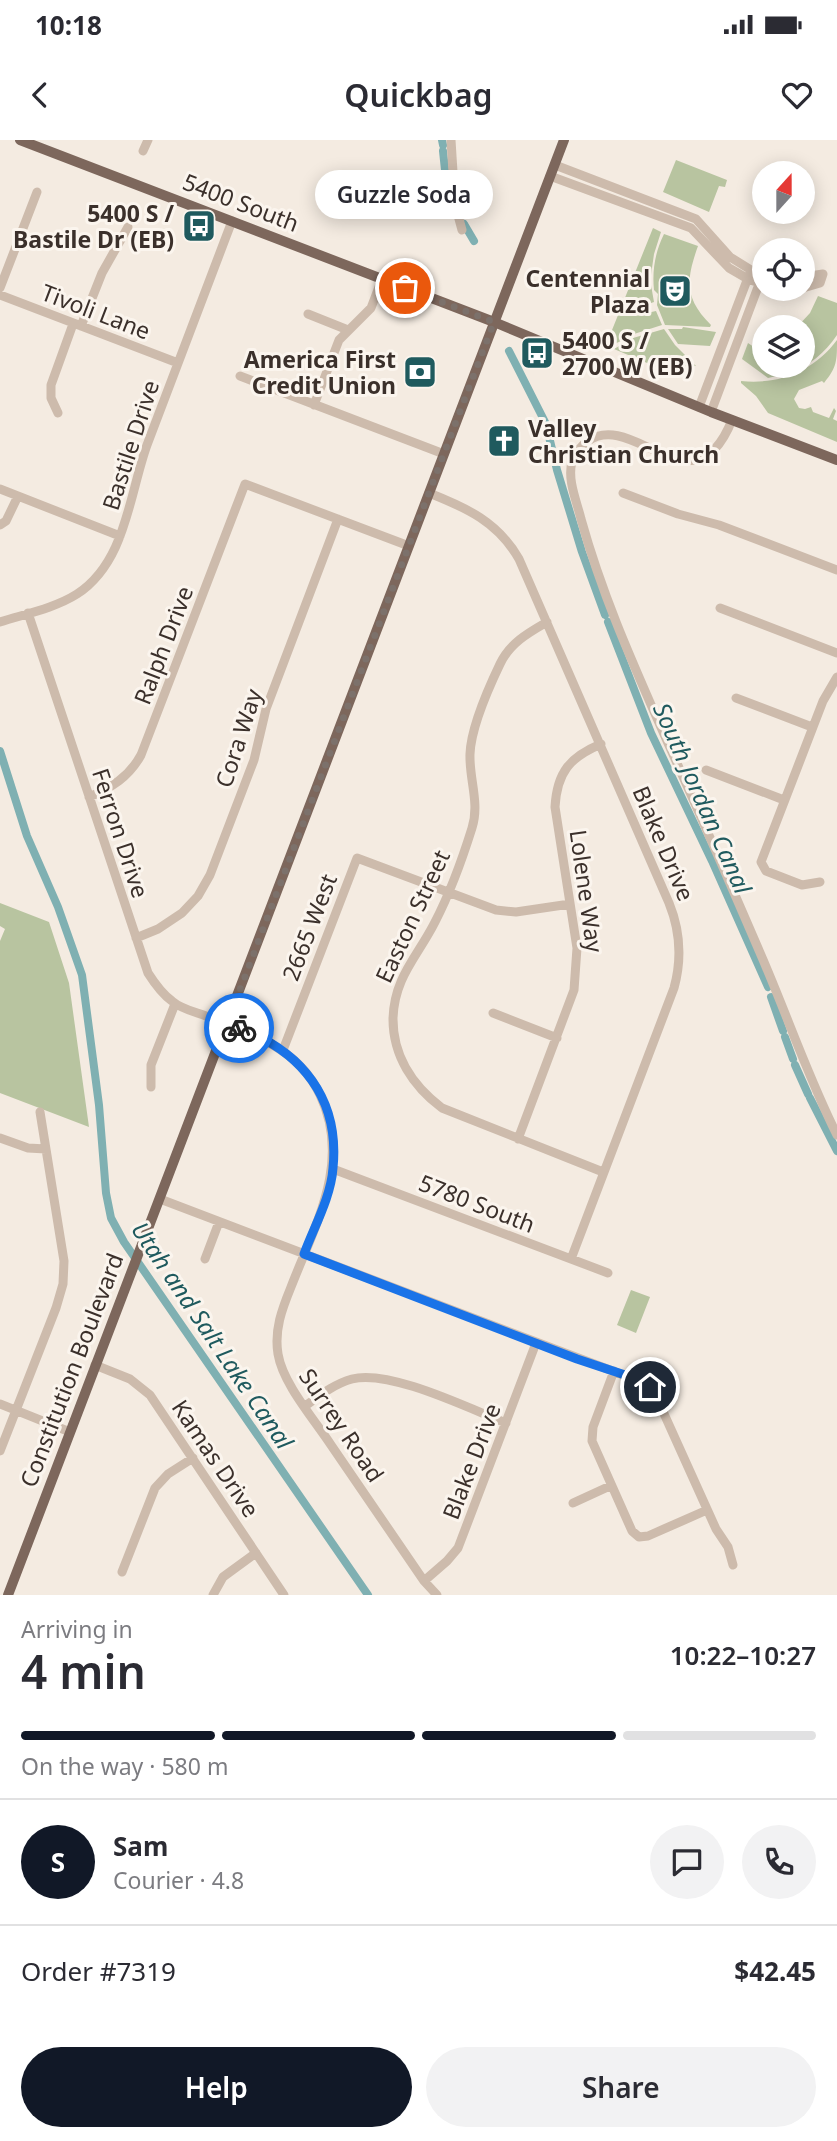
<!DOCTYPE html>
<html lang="en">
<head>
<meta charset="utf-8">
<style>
	:root { --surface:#fff; --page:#f2f2f3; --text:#2b2b33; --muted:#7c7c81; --line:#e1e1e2; --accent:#111827 }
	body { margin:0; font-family:"Noto Sans",sans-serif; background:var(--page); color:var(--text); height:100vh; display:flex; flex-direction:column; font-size:26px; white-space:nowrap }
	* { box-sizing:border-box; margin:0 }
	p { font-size:23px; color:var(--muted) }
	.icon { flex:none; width:38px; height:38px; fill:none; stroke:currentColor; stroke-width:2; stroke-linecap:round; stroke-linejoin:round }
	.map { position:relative; height:1455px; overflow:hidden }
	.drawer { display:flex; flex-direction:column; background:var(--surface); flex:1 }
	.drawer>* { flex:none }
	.needle { width:46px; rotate:21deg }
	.controls { position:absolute; left:752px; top:21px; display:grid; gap:14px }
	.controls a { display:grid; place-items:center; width:63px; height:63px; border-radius:50%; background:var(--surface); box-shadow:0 4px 18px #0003; font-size:35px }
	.pin { position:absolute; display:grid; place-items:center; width:60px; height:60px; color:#fff; margin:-30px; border:4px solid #fff; border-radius:50%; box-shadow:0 2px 7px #0007 }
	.courier { position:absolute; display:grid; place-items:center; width:70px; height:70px; margin:-35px; border:5px solid #1a73e8; border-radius:50%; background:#fff; color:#222; box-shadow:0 2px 9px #0007 }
	.bubble { position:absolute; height:49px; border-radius:24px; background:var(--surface); box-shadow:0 4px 18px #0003; font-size:23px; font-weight:600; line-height:49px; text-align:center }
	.headline em { font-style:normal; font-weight:600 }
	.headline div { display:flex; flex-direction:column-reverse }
	.headline { display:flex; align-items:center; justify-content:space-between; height:119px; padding:0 21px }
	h1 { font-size:46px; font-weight:600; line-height:52px }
	.bar { display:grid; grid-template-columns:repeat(4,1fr); gap:10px 7px; align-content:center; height:84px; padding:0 21px }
	.bar i { height:9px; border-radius:5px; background:var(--line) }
	.bar .active { background:var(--accent) }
	.bar p { grid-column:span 4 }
	.line { display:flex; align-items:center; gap:18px; padding:0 21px; border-top:2px solid var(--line) }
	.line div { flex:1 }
	.round { display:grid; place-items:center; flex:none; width:74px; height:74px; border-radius:37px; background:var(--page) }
	.primary-button { display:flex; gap:14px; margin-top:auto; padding:14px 21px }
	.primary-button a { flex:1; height:80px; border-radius:42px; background:var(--accent); color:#fff; font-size:28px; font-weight:600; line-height:80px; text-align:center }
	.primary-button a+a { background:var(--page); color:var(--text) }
	.status { display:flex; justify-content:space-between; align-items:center; height:49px; padding:0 35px; background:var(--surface); direction:ltr }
	.status svg { height:19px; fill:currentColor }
	header { display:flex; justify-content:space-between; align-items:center; height:91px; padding:0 21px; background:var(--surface); font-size:32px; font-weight:600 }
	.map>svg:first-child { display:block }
</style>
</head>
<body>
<div class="status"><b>10:18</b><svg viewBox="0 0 49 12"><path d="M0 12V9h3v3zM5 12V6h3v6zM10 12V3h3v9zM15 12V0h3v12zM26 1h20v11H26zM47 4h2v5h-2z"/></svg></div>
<header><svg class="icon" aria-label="back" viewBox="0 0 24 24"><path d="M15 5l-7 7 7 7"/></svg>Quickbag<svg class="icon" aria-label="heart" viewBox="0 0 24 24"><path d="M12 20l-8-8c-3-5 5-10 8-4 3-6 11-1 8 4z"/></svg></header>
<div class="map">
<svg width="837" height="1455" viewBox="0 0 837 1455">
	<rect width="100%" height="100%" fill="#f4ebe1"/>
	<!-- green -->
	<path fill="#b8c4a0" d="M676 20 727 40 725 47 719 46 709 72 663 52Z
		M653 88 661 92 654 114 651 135 642 136V144L651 145 654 162 645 165 647 173 656 171 662 185 634 194 609 207 606 205Z
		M664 94 698 106C686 140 684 158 711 185L710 187 665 185 657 165 658 154 654 150C652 131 655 112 664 94Z
		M818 156 837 163V195C825 213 809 226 789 233L782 226H803V187H797L810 173Z
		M683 187 716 192 710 206 678 204 668 189H682Z
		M664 189 675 205 696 226 659 228 614 209 633 198Z
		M837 200C837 221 837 227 824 243L822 241 799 250 794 259 799 268 805 269 811 267 813 272 829 278 834 268 836 271 833 279 837 281V302L768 273 756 256 741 243V241C779 245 814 231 837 200Z
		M748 203 764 214 765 226H779L785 234 768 238 742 219Z
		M0 763 49 782 69 843 89 987 0 953V801L5 789 0 786Z
		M631 1150 650 1157 636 1193 617 1185Z"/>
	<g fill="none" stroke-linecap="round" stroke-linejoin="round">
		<!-- canal -->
		<path stroke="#7fb0b2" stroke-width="8" d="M442 0 443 5
			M443 11 448 58
			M464 84 474 101
			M509 211 546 284 557 330 582 412 605 475
			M608 482 651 593 712 721 768 847
			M0 611 27 696 58 767 82 835 99 965 106 1053 111 1078 124 1102 368 1455
			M771 857 783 891
			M785 897 793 919
			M795 925 808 954
			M810 958 837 1011"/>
		<!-- minor -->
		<path stroke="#cdbbac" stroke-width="9" d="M451 0 455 64 462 90
			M143 11 148 0
			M555 25 696 79 730 117 751 130 765 135
			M550 36 691 88 729 128 748 139 765 145
			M803 137 823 134
			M0 148 37 52
			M803 148 820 143 823 134
			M0 155 178 223
			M308 174 348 190
			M81 186 102 133 128 87
			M240 236 444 314
			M314 265 339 200 371 168 382 139
			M699 267 749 135
			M711 272 761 139
			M58 273 51 258V245L73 184
			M732 280C694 375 634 269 588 301 581 306 575 313 572 322 567 340 577 362 581 379 603 458 634 526 667 601 699 672 730 743 761 815 787 875 808 937 837 995
			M0 349 120 396
			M429 353C467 368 498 382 519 419L669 763C680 790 682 819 674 848L571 1119
			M623 353 678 374 719 385 837 430
			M0 385 6 381 18 356
			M720 468 837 513
			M28 473 148 833C155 844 162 854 172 861 181 869 195 872 206 876 251 894 298 907 320 955 352 1022 315 1085 291 1147 282 1169 274 1190 278 1214 283 1244 314 1279 331 1305 362 1350 393 1395 424 1441L437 1455
			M0 482C25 474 55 468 77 454 126 422 129 355 147 305L232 81
			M547 482C528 493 510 503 500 524 489 547 471 588 470 614 469 639 480 663 472 688 462 720 450 753 435 782 418 816 394 837 393 879 393 916 413 946 442 968L603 1032
			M736 558 812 587
			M706 630 784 660
			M89 657C111 648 129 637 141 615L245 344 409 406
			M820 742 802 745 766 731 761 722 823 561 837 537
			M136 798 158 789 182 773 198 756 210 735 254 620 266 569 338 379
			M493 873 557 898
			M283 910 357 718 496 770 516 772 570 764
			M151 947V925L175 864
			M0 998 28 1008 46 1009
			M518 999 574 850 577 808 555 667C557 632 570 617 601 604
			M333 1029 608 1133
			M160 1059 647 1244 656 1256 716 1389 728 1407 733 1425
			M205 1119 219 1082
			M95 1225 130 1239 150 1255 284 1455
			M614 1231 593 1287 592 1301 632 1391 639 1397 648 1396 707 1370
			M0 1264 70 1292
			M305 1266C319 1256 334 1244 352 1239 389 1229 468 1268 506 1283
			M0 1311 56 1168 63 1144 64 1121 40 972
			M573 1363 610 1346
			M122 1432 155 1348 168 1334 193 1318
			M424 1441 447 1421 458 1408 536 1203
			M213 1455 223 1437 256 1413"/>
		<!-- major -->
		<path stroke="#7d675c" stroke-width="10" d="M20 0 494 182 711 272 837 320
			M8 1455 564 0"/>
	</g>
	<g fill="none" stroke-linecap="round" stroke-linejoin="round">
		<!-- done -->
		<path stroke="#7c716b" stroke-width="7" stroke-dasharray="0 12.6" d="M239 888 227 884 494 182 405 148"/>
		<!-- route -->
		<path stroke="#1a73e8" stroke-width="9" d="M239 888C301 911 340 958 333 1028 331 1057 314 1087 304 1114L577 1219 640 1240 650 1247"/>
	</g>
	<!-- icons -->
	<defs>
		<symbol id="bus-square" viewBox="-11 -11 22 22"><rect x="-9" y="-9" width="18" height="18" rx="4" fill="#1f5a5e" stroke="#fbf5ee"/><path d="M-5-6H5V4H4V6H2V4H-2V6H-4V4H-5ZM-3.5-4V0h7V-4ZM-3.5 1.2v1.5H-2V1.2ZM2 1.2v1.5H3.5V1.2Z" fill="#fff"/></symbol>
		<symbol id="theatre-square" viewBox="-11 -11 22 22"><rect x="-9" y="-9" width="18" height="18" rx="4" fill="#1f5a5e" stroke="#fbf5ee"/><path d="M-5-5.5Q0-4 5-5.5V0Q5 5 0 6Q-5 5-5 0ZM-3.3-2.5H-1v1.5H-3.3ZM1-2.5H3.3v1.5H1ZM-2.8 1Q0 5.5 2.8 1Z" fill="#fff"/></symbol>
		<symbol id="bank-square" viewBox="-11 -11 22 22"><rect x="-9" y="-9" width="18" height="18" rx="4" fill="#1f5a5e" stroke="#fbf5ee"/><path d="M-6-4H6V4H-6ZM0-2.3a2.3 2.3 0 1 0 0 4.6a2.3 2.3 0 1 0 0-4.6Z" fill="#fff"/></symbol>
		<symbol id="church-square" viewBox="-11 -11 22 22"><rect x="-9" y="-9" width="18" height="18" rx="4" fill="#1f5a5e" stroke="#fbf5ee"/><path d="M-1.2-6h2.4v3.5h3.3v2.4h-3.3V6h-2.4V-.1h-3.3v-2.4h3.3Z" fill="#fff"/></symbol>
	</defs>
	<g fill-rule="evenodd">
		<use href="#bus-square" x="180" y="67" width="38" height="38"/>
		<use href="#theatre-square" x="656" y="132" width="38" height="38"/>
		<use href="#bus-square" x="518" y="194" width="38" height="38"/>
		<use href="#bank-square" x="401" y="213" width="38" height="38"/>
		<use href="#church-square" x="485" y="282" width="38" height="38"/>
	</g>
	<g text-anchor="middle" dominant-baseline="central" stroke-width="6" stroke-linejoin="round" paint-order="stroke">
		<!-- street labels -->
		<g font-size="23" fill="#3b302b" stroke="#fbf5ee">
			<text transform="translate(241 62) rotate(21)">5400 South</text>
			<text transform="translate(96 171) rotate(21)">Tivoli Lane</text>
			<text transform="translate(130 305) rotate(-72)">Bastile Drive</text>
			<text transform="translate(163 505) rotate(-69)">Ralph Drive</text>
			<text transform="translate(238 598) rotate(-72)">Cora Way</text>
			<text transform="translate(121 693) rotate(72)">Ferron Drive</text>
			<text transform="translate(664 703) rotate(67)">Blake Drive</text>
			<text transform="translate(587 751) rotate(82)">Lolene Way</text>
			<text transform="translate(412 776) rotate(-65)">Easton Street</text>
			<text transform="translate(309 787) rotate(-69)">2665 West</text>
			<text transform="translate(477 1063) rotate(21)">5780 South</text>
			<text transform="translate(71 1230) rotate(-69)">Constitution Boulevard</text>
			<text transform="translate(342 1285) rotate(56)">Surrey Road</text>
			<text transform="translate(216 1318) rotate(56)">Kamas Drive</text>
			<text transform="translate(471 1321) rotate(-69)">Blake Drive</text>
		</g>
		<!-- poi labels -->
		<g font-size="23" font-weight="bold" fill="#3b302b" stroke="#fbf5ee" text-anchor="end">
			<text x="174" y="73">5400 S /<tspan x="174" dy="26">Bastile Dr (EB)</tspan></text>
			<text x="650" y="138">Centennial<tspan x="650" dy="26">Plaza</tspan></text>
			<text x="562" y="200" text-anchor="start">5400 S /<tspan x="562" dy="26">2700 W (EB)</tspan></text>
			<text x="396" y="219">America First<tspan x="396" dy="26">Credit Union</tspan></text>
			<text x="528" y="288" text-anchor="start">Valley<tspan x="528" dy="26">Christian Church</tspan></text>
		</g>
		<!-- water labels -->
		<g font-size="24" font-style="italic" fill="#1f5a5e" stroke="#fbf5ee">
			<text transform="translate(703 658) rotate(66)">South Jordan Canal</text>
			<text transform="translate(213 1195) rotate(56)">Utah and Salt Lake Canal</text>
		</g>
	</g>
</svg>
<div class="controls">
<a><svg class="needle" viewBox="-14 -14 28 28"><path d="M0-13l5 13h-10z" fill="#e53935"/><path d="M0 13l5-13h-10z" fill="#7c7c81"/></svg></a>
<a><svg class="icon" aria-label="locate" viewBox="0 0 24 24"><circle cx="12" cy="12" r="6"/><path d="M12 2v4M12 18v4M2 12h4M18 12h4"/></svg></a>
<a><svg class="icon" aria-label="layers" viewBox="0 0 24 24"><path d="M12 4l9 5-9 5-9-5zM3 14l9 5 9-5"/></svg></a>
</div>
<div class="pin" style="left:405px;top:148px;background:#ea580c"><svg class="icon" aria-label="bag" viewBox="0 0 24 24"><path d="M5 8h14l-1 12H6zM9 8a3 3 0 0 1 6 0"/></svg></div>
<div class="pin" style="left:650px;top:1247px;background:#1f2937"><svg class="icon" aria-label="home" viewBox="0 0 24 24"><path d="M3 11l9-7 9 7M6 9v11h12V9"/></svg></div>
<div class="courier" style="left:239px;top:888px"><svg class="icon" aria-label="bike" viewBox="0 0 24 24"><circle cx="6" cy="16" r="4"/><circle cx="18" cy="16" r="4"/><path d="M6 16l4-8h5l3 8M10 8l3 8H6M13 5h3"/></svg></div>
<div class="bubble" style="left:315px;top:30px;width:178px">Guzzle Soda</div>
</div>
<section class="drawer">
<div class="headline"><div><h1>4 min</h1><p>Arriving in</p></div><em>10:22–10:27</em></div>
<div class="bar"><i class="active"></i><i class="active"></i><i class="active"></i><i></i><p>On the way · 580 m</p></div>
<div class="line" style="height:126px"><b class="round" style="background:var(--accent);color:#fff">S</b><div><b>Sam</b><p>Courier · 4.8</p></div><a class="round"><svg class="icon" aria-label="chat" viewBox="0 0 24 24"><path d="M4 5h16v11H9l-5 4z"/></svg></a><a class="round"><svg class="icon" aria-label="phone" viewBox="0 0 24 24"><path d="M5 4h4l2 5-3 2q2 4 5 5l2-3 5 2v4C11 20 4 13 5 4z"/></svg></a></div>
<div class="line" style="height:91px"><div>Order #7319</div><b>$42.45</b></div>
<div class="primary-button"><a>Help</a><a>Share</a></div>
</section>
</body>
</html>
